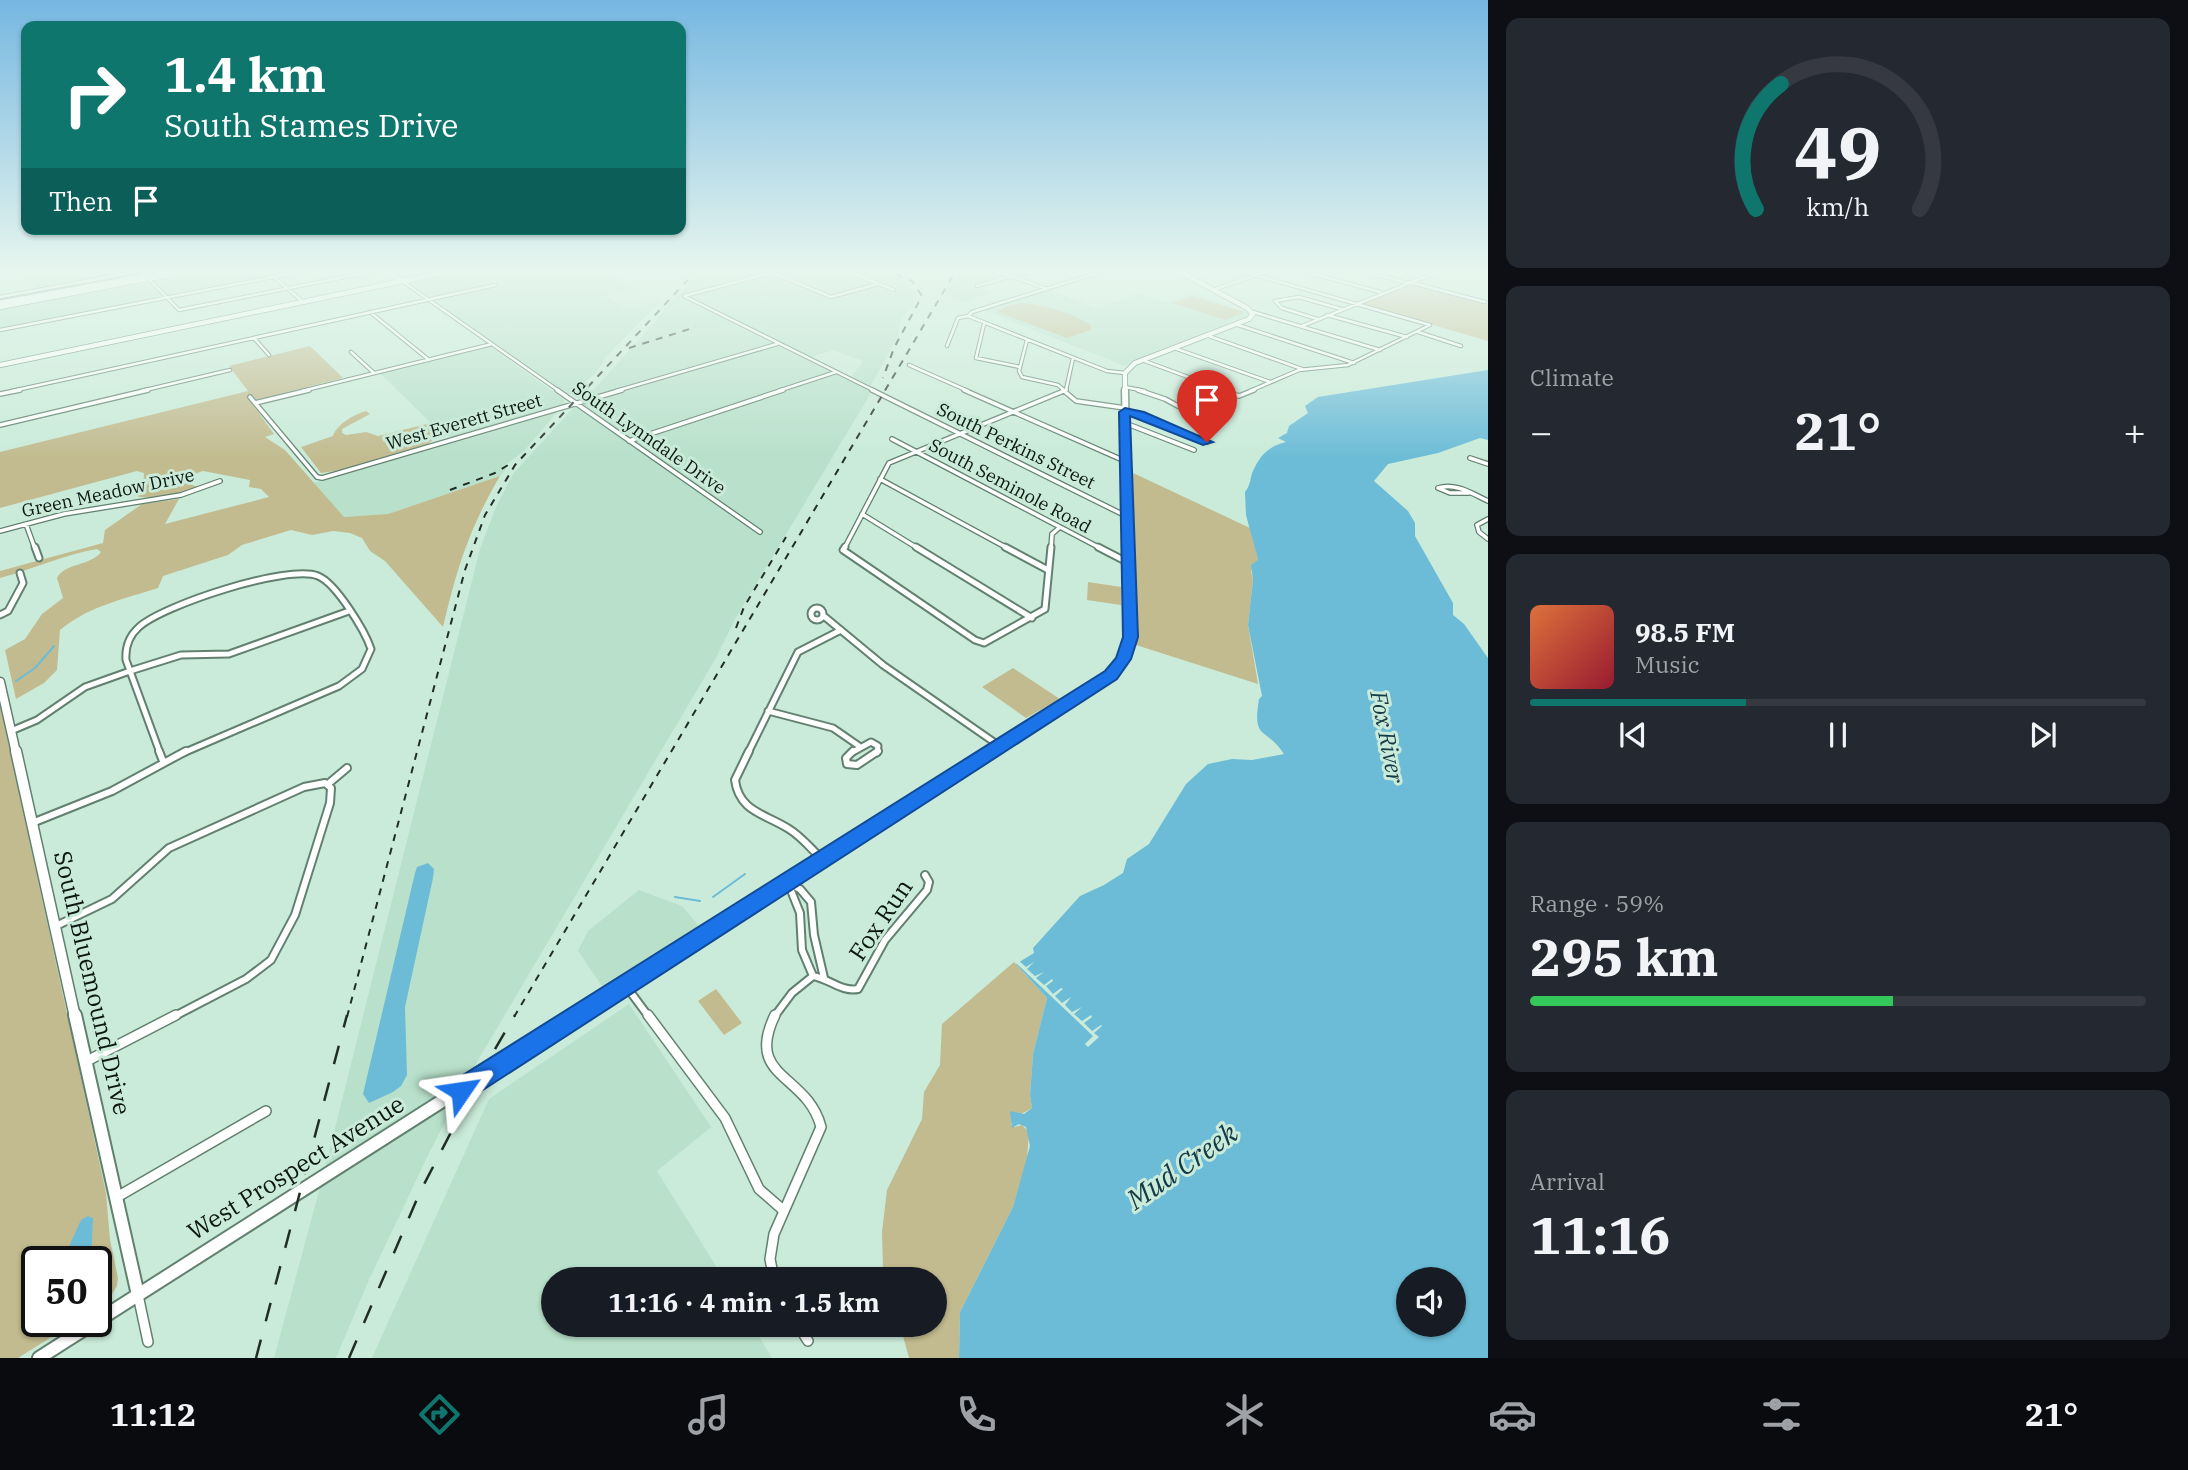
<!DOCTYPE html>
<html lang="en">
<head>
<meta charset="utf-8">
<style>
	:root { --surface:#171b24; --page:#242831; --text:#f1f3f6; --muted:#9ea1a6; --line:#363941; --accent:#0f766e }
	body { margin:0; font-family:"IBM Plex Serif",serif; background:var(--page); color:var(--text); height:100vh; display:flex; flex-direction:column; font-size:26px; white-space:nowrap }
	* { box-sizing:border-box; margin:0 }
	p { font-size:23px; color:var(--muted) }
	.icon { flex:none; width:38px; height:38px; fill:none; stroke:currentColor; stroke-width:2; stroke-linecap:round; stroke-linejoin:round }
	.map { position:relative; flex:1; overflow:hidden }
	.sheet { display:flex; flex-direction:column; gap:18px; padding:18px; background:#0d0f14; width:700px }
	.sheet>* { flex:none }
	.top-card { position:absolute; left:21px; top:21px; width:665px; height:214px; border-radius:14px; box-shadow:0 2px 5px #0004; background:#0f766e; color:#fff; overflow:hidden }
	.buttons { position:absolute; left:1396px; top:1267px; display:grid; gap:14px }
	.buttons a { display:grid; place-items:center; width:70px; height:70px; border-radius:50%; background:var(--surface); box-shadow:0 2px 5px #0004; font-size:35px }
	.speed { position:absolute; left:21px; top:1246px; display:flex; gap:14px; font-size:35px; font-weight:700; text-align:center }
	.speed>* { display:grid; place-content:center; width:91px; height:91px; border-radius:50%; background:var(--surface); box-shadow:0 2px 5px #0004; line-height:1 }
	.speed .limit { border:4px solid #111; border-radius:10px; background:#fff; color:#111 }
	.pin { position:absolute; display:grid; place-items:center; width:60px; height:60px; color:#fff; margin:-72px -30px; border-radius:50% 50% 50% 0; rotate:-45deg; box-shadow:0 0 7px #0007 }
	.pin .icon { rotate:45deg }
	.me { position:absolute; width:77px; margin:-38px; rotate:58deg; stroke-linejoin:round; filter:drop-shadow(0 0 5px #0008) }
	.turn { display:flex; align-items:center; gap:24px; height:147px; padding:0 28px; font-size:32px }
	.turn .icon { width:91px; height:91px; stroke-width:2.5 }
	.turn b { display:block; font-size:49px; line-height:60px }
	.then { display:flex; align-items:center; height:66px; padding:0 28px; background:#0003; gap:14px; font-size:26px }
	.big { font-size:52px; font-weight:700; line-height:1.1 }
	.sheet .widget { flex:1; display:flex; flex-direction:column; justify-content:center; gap:10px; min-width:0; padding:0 24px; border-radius:14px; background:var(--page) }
	.sheet .dial { align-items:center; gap:0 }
	.dial svg { height:182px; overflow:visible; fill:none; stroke:var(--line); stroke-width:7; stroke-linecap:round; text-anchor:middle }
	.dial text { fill:var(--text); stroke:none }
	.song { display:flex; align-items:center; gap:21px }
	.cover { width:84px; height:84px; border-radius:10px; background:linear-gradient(135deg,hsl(20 70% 55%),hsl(350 70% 35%)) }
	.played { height:7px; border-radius:4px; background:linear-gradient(90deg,var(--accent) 35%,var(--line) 35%) }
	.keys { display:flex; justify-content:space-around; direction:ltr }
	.heat { display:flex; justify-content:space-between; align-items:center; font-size:38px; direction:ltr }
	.charge { height:10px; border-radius:5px; background:linear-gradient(90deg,#34c759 59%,var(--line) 0) }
	.trip { position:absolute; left:541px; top:1267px; width:406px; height:70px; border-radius:35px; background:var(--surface); box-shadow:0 2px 5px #0004; font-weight:700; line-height:70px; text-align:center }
	.dock { display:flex; height:112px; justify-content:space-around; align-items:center; background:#090b0e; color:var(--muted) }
	.dock .icon { width:49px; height:49px }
	.dock .current { color:var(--accent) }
	.dock b { font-size:32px; color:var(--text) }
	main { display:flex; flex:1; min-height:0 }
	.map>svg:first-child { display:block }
	.built { fill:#b8e0ca; fill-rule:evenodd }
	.green { fill:#c2bb8f }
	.water { fill:#6cbcd7; fill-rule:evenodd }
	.pier { fill:#caebd9 }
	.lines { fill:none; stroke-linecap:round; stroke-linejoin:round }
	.stream { stroke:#6cbcd7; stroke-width:2 }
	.minor-far4-casing { stroke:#628070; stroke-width:4.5 }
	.minor-far3-casing { stroke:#628070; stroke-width:6 }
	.minor-far2-casing { stroke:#628070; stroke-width:9 }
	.minor-far1-casing { stroke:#628070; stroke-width:10 }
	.minor-casing { stroke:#628070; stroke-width:12 }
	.tertiary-casing { stroke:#628070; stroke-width:6 }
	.secondary-far4-casing { stroke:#628070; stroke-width:6 }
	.secondary-far3-casing { stroke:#628070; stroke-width:9 }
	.secondary-far2-casing { stroke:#628070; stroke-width:11 }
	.secondary-far1-casing { stroke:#628070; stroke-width:13 }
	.secondary-casing { stroke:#628070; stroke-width:16 }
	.primary-casing { stroke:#628070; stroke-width:7 }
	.minor-far4 { stroke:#fff; stroke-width:2.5 }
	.minor-far3 { stroke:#fff; stroke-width:3.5 }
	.minor-far2 { stroke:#fff; stroke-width:5 }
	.minor-far1 { stroke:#fff; stroke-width:6 }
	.minor { stroke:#fff; stroke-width:9 }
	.tertiary { stroke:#fff; stroke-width:4.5 }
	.secondary-far4 { stroke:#fff; stroke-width:4.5 }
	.secondary-far3 { stroke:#fff; stroke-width:6 }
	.secondary-far2 { stroke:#fff; stroke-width:8 }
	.secondary-far1 { stroke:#fff; stroke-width:10 }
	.secondary { stroke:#fff; stroke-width:12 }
	.primary { stroke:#fff; stroke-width:5 }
	.rail-far1 { stroke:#202e26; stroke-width:2; stroke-dasharray:7 7; stroke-linecap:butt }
	.rail { stroke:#202e26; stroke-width:2.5; stroke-dasharray:19 19; stroke-linecap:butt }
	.route { fill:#1a73e8; stroke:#114b97; stroke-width:2 }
	.labels { text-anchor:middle; stroke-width:6; stroke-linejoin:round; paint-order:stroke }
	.far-street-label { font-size:18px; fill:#0c1711; stroke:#caebd9 }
	.water-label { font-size:23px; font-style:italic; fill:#143a46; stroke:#caebd9 }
	.near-street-label { font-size:24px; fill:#0c1711; stroke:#caebd9 }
	.near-water-label { font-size:28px; font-style:italic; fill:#143a46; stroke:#caebd9 }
</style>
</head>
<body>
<main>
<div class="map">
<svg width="1488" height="1358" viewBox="0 0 1488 1358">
	<rect width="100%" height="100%" fill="#caebd9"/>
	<path class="built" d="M0,269H152L37,290L25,269L0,273Z
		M207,269H308L0,329V308Z
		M465,269H596L635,289L606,296L628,309L660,301L606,357L595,374L568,395L433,300L506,283L432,298L410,283Z
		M702,269H872L911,284L918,295L901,321L898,336L870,387L871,393L735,619L716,658L471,1072L428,1155L368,1282L336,1358H274L322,1180L480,549L496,507L513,474L577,404L583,402ZM834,350L863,361L850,378L810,357Z
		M960,269H1000L994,271L1007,276L976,286L992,293L963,303L945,296Z
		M1047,290L1097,308L1139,294L1168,303L1193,294L1250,314L1125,366L983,310Z
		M489,346L565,400L558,411L525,450L503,467L506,469L500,476L388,514L344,517L313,483L454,441L433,421L430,422L380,373Z
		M639,890L682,906L702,930L604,989L578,951L588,931Z
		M629,1004L711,1127L657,1171L724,1279H553V1325H752L772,1358H372L489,1099Z"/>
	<path class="green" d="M1410,283L1488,304V341L1361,304Z
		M1192,296L1245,312L1225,320L1173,303Z
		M1022,303C1043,304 1073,313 1091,325V330L1067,338L997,312L1010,305Z
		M310,346L343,378L256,400L252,396L248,398L274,434L265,437L285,450L344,517L388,514L500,476C469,529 457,568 443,627L385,561L370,551L362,538L350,533L333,531L312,535L291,530L242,545L228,555L163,576L158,588C124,599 89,606 60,630L57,670L44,683L16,699L5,650L25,639L42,614L63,598L57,578C64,563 91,566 101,552L97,549C63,555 33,569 0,578V571L103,543L105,530L142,504L179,499L165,524L269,497L261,489L249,487L250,480L203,471L177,480L198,487C178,494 151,503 131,494C140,489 144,484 144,473L137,471L0,508V452L248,391L229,366Z
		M366,411L370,414L342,429V433L346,435L366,432L378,436L435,422L448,435L437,436L428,444L336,471L321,473L301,447L333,436C337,424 355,414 366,411Z
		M1131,472L1250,528L1258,560L1251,571L1253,580L1248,625L1258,684L1136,645Z
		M1088,582L1121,587V605L1087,600Z
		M1013,668L1060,699L1026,718L982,687Z
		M0,705L106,1193L110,1240L118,1278L117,1286L112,1294L96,1308V1262H37V1321H77L18,1358H0Z
		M1014,962L1047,998L1033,1054L1030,1095L1032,1108L1012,1119L1011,1125L1015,1127L1022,1125L1029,1132L1027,1159L1013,1207L960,1312L959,1358H909L900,1325H934V1279H893V1274L883,1270L882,1232L887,1190L922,1119L924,1092L940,1065L942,1024Z
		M716,989L742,1023L724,1035L698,1001Z"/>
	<path class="water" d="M1488,370V440L1480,438L1438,453L1388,464L1374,481L1408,511L1415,523V536L1453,603V615L1464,624L1488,658V1358H959L960,1312L1013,1207L1030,1146L1026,1127L1019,1124L1012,1128L1010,1111L1024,1114L1032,1108L1030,1095L1033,1054L1047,998L1016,964L1034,953L1033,948L1080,896L1104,885L1123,873L1127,859L1149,844L1186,784L1208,764L1232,759L1252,760L1284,754C1266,726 1252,742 1259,699L1262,696L1248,625L1253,580L1251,565L1258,560L1246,515L1245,492C1251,485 1250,477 1253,471C1260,455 1269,446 1286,442L1278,438L1287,433L1289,426L1308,413L1305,406L1318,397ZM1409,1279H1454V1325H1409Z
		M428,863L434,869L433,878L405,1007L407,1075L401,1086L393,1092L369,1103L363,1094L415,873L417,867Z
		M88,1216L93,1218L91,1262H62L81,1220Z"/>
	<path class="pier" d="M1014,961H1019L1026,967L1034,962L1027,969L1035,976L1044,972L1036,978L1044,985L1052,979L1053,981L1046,986L1053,994L1061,988L1063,989L1055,996L1062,1003L1071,997L1065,1005L1072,1012L1082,1007L1074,1014L1082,1021L1091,1015L1092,1017L1084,1023L1092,1031L1101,1025L1102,1026L1094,1033L1099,1037L1088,1047L1085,1044L1093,1036Z"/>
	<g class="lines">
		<path class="stream" d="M35,292L137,274
			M0,299L10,297
			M16,681L35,668L54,646
			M675,897L700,901
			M713,897L745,874"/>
		<defs>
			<path id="minor-far4" d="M139,269L179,310L385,269
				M623,269H659
				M785,269L684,296L875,391
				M841,269L894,290
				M991,269L1047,289
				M1234,269L1430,325
				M1295,269L1380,292
				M1356,269L1407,283
				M773,273L831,297L878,284
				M274,277L303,302
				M402,281L559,391
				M1409,282L1485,302
				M977,286L1037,269
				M1213,290L1273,269
				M0,297L141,271
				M370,312L429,360
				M1253,312L1380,350
				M1327,315L1407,337
				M968,316L1107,371L1125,373
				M968,316L972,312L1110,269
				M1317,319L1282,308L1275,301L1299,297L1341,309
				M984,324L976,358L1020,367
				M1235,324L1354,363
				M1302,326L1445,269
				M0,330L314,269
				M1418,332L1461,346
				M1206,335L1302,369
				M254,338L269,355
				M1027,340L1019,371L1022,377L1058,385L1065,391
				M947,346L958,318L968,316
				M1174,348L1270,382
				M351,352L374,373
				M1142,360L1226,391
				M909,365L968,391
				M1125,387L1145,391
				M12,391L495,285
				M141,391L230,370
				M302,391L492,344
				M616,391L777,344
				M778,391L836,372
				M1063,391L1066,390L1073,358
				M1250,391L1299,370L1348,365L1430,325"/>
			<path id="minor-far3" d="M557,390L760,532
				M872,390L1128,517
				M964,390L1127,462
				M1063,390L1076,401L1125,408
				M1138,390L1165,399L1202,419
				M1222,390L1239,396L1254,390
				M0,394L20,390
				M250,397L317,477L322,478L622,390
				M255,403L309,390
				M1125,412L1140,415L1207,442
				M1125,423L1194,450
				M0,425L148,390
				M892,439L1102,549
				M629,441L783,390
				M1470,458L1488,464
				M880,479L1009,549
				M1469,493H1450L1438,488C1455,482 1473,494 1488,501
				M862,514L919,549
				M1488,519L1477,525L1479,532L1488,539
				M26,524L35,549
				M0,531L64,514L181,495L220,481
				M844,549L889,463L1066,390
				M1051,549L1052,534L1059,528"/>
			<path id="minor-far2" d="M35,547L39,558
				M845,547L843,550L975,640L984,643L1045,609L1051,547
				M916,547L1032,618
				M1005,547L1048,570
				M1098,547L1129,563
				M811 614a6 6 0 1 1 12 0a6 6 0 1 1-12 0Z
				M0,615L8,611L23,583L20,573
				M825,617L883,665L1001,747
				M768,711L833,728L859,746
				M11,731L37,720L85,687L130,671L181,655L229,654L349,611
				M160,753L126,660C125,647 129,636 139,627C163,605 288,564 318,576C336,583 365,631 371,649L362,669L339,686L183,753
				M748,753L798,652L841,630
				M851,753L871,742L878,746L877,753"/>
			<path id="minor-far1" d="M159,751L163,761
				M749,751L735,780C739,812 766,814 789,829C802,837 811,849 822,859
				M853,751L846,758L847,764L857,765L878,751
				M328,784L347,768
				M32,823L112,791L186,751
				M788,883L800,889L811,902L814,935L824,978
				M788,883L800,913L802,950L813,976
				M56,926L112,899L169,848L304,787L325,783L331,788L330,803L295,915L271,960L246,979L173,1017
				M626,986L649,1017
				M774,1017L792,993L813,976C830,979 841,992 858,989L885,940L927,890L929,882L925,875"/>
			<path id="minor" d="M648,1015L725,1118L759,1189L783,1210
				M87,1061L176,1015
				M117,1197L266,1111
				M774,1279L770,1259L774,1234L821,1127C807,1073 744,1079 775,1015
				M138,1295L148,1342
				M798,1325L808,1341"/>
			<path id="tertiary" d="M384,269L402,281
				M146,271L155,269
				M153,278L203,269
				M0,307L146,279
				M0,365L461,269"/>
			<path id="secondary-far4" d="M1125,391V373L1135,363L1249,319L1253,314L1247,308L1175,269"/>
			<path id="secondary-far3" d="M1125,390L1128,549"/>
			<path id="secondary-far2" d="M0,682L16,753
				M989,753L1111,675L1124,659L1130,637L1128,547"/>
			<path id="secondary-far1" d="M16,751L75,1017
				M575,1017L992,751"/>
			<path id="secondary" d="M75,1015L138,1295
				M39,1358L577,1015"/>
			<path id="primary" d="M0,303L185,269"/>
		</defs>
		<use href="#minor-far4" class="minor-far4-casing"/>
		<use href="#minor-far3" class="minor-far3-casing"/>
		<use href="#minor-far2" class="minor-far2-casing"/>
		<use href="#minor-far1" class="minor-far1-casing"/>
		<use href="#minor" class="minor-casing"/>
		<use href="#tertiary" class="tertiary-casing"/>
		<use href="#secondary-far4" class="secondary-far4-casing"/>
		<use href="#secondary-far3" class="secondary-far3-casing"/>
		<use href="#secondary-far2" class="secondary-far2-casing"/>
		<use href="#secondary-far1" class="secondary-far1-casing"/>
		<use href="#secondary" class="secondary-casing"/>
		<use href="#primary" class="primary-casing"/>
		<use href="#minor-far4" class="minor-far4"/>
		<use href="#minor-far3" class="minor-far3"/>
		<use href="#minor-far2" class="minor-far2"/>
		<use href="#minor-far1" class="minor-far1"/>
		<use href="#minor" class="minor"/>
		<use href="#tertiary" class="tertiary"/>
		<use href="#secondary-far4" class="secondary-far4"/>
		<use href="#secondary-far3" class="secondary-far3"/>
		<use href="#secondary-far2" class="secondary-far2"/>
		<use href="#secondary-far1" class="secondary-far1"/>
		<use href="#secondary" class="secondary"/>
		<use href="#primary" class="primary"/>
		<path class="rail-far1" d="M883,269L912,281L922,296L894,348L883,378
			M629,348L696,327
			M450,490L495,473L513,462
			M736,628L744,607L786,537
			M347,1017L465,570L485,515L515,465L698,269
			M514,1017L957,269"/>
		<path class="rail" d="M256,1358L347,1015
			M349,1358L420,1192L488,1061L515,1015"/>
	</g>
	<linearGradient id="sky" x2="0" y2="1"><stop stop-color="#76b7e1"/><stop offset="0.59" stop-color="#e7f6ee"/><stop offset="1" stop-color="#e7f6ee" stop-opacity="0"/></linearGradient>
	<rect width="1488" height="459" fill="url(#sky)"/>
	<path class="route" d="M1125,408L1144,412L1213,442L1203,445L1130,416L1138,637L1131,659L1117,679L469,1099L461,1103L452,1099L449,1091L452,1082L1105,671L1116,658L1123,637L1119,412Z"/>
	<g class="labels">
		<g class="far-street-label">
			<text transform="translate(464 422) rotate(-16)" y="6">West Everett Street</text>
			<text transform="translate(649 438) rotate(35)" y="6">South Lynndale Drive</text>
			<text transform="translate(1016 446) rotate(26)" y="6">South Perkins Street</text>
			<text transform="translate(1010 486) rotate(28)" y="6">South Seminole Road</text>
			<text transform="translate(108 493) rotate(-12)" y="6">Green Meadow Drive</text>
		</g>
		<g class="water-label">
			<text transform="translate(1387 737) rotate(79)" y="8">Fox River</text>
		</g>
		<g class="near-street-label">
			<text transform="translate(881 920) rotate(-56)" y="8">Fox Run</text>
			<text transform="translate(92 983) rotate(77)" y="8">South Bluemound Drive</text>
			<text transform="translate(296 1168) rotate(-32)" y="8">West Prospect Avenue</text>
		</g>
		<g class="near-water-label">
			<text transform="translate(1182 1166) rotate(-35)" y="10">Mud Creek</text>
		</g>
	</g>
</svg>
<div class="buttons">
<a><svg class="icon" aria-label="sound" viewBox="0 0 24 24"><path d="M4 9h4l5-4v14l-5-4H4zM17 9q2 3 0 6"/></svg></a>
</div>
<div class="speed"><div class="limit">50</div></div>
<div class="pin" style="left:1207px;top:442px;background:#d93025"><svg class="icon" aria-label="arrive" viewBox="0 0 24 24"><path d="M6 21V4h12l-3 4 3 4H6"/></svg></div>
<svg class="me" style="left:461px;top:1091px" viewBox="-20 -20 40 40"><path d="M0-17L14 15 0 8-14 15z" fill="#1a73e8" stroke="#fff" stroke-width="4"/></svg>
<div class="trip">11:16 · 4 min · 1.5 km</div>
<div class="top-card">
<div class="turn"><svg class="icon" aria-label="right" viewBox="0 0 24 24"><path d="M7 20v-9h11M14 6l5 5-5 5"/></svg><div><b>1.4 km</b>South Stames Drive</div></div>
<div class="then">Then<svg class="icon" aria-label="arrive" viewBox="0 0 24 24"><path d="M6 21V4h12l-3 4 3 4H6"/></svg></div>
</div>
</div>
<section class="sheet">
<div class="widget dial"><svg viewBox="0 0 100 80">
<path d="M14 69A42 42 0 1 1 86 69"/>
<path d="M14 69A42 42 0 0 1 25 14" stroke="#0f766e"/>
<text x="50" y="56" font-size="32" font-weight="700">49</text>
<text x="50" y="72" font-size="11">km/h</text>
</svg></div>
<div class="widget"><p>Climate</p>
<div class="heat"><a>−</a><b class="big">21°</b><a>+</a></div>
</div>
<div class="widget">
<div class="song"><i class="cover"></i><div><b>98.5 FM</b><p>Music</p></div></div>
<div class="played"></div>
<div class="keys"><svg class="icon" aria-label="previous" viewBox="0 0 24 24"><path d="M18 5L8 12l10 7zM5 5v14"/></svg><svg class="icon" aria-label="pause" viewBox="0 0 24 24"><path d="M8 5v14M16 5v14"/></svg><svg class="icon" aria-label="next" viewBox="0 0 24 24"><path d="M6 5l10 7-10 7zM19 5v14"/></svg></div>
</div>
<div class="widget"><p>Range · 59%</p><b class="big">295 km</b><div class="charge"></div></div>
<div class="widget"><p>Arrival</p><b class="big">11:16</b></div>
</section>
</main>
<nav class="dock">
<b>11:12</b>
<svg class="icon current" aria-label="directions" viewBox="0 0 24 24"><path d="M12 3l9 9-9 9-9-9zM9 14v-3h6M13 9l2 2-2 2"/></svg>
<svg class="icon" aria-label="music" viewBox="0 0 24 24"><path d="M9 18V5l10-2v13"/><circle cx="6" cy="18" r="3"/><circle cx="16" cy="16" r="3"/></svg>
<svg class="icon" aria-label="phone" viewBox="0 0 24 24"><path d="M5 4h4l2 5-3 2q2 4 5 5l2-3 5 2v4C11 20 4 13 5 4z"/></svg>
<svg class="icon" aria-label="climate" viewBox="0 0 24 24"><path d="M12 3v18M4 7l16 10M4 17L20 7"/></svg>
<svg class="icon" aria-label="car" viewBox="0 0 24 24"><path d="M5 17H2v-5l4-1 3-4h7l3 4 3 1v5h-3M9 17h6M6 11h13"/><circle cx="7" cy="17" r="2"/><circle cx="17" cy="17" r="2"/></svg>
<svg class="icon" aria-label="filters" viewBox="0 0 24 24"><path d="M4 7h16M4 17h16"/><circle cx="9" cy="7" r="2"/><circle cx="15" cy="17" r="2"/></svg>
<b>21°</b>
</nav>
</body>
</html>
